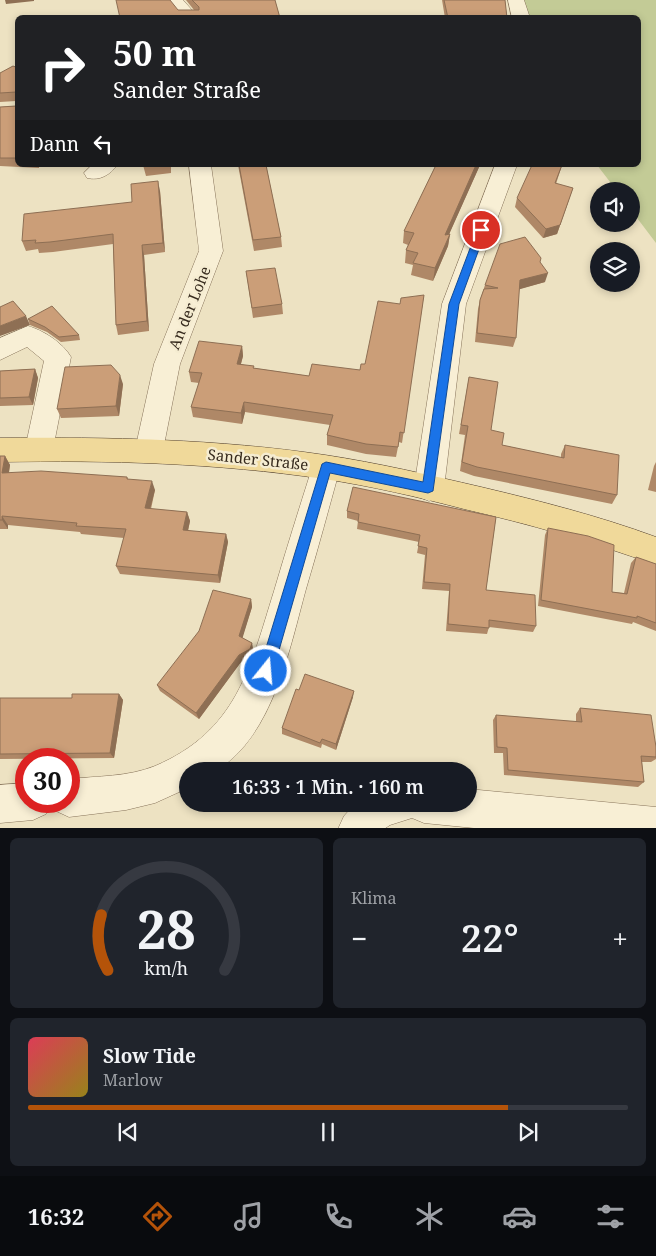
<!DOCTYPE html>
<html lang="de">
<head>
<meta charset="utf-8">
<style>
	:root { --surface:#171b24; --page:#20242c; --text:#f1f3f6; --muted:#9ea1a6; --line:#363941; --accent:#b45309 }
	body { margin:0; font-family:"Noto Serif",serif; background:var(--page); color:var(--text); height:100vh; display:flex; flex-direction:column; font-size:19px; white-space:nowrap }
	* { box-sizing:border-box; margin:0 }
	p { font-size:16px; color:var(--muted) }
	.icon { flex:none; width:28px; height:28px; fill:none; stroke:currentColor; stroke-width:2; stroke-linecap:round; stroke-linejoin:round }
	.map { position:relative; height:828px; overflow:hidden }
	.drawer { display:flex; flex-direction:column; gap:10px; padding:10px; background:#0d0f14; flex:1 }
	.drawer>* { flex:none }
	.top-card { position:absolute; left:15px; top:15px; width:626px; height:152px; border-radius:8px; box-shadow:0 2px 8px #0003; background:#202124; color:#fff; overflow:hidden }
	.fabs { position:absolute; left:590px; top:182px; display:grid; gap:10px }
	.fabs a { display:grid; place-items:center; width:50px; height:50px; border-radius:50%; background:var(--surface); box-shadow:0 2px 8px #0003; font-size:25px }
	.speed { position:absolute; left:15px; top:748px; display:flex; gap:10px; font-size:25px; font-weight:700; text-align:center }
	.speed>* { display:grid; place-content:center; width:65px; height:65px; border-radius:50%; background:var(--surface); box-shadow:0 2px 8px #0003; line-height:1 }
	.speed .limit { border:8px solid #d22; background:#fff; color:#111 }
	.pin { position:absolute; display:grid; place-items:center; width:42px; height:42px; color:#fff; margin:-21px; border:2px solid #fff; border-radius:50%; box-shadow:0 1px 5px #0007 }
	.me { position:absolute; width:55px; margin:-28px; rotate:17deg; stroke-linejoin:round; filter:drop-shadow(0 0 4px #0008) }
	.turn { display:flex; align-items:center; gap:18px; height:105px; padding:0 15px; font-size:22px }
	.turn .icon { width:65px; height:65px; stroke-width:2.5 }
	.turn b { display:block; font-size:35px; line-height:42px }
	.then { display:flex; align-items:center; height:48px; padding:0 15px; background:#0003; gap:10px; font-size:19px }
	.big { font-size:38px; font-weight:600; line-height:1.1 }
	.drawer .card { flex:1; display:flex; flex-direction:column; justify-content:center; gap:8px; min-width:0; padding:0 18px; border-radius:8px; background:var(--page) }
	.drawer .dial { align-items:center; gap:0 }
	.dial svg { height:130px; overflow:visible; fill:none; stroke:var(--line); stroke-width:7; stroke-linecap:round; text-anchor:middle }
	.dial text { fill:var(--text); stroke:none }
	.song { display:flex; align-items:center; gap:15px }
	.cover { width:60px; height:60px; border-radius:8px; background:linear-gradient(135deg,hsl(350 70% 55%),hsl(50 70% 35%)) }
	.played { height:5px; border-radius:2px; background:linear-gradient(90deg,var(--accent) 80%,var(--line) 80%) }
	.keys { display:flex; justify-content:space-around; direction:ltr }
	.heat { display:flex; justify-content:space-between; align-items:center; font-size:28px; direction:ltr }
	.drawer .tiles { flex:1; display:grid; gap:10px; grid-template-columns:1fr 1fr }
	.card:last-child { grid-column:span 2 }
	.trip { position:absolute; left:179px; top:762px; width:298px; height:50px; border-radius:25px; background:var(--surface); box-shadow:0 2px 8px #0003; font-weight:600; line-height:50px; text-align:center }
	.menu { display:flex; height:80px; justify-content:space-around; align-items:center; background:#090b0e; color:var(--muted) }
	.menu .icon { width:35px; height:35px }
	.menu .selected { color:var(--accent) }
	.menu b { font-size:22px; color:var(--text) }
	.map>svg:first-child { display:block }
	.green { fill:#c3cb96 }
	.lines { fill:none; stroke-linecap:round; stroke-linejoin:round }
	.minor-casing { stroke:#87735a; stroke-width:1 }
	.major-casing { stroke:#54412e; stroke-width:1 }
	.minor { fill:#f8efd5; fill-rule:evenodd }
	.major { fill:#f0d99a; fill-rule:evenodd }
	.wall { fill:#af8867 }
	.shaded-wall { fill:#8e6f54 }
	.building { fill:#cb9e78; stroke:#8e6f54 }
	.route { fill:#1a73e8; stroke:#114b97 }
	.labels { text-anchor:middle; stroke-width:5; stroke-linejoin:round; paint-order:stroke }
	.street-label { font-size:15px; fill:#372b1e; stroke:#f5ecd1 }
</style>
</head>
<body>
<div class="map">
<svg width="656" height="829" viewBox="0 0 656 829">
	<rect width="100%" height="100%" fill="#ede2c2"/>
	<path class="green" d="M522,0H656V243L631,210V191H617L597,165H639V18L527,17Z"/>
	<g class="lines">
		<defs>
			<path id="minor" d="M166,0H183L199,18H181Z
				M508,0H524L530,18H512Z
				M92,165H117C110,175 100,181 87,178L84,173Z
				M189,165H211L223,251L180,364L163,450L159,458L149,462L139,458L135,450L154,364L199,251Z
				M495,165H517L466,304L444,488L439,497L429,501L419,497L414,488L442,304Z
				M28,326C43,330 63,343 71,357L53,449L49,457L39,461L29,457L25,449L44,361L27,347L0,360V338Z
				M326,456L336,459L340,468C329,508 318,549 306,589C290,647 273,736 217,770C211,774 196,771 188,771V788L155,803L126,810L69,817L56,811L52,801H69V779C97,776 128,777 155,766C237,731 250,668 274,591C286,550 299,509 312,468L316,459Z
				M26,783V801H52L46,814L33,820L0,823V785Z
				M468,789L656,807V829H484L424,823L412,818L390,825L384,829H338L344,816L355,804H468Z"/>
			<path id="major" d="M0,438C109,437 218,439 325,455C378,463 429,475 481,487C540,501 599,516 656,537V565C593,542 529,524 464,509C418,497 371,486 324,479C217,463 108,460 0,462Z"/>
		</defs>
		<use href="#minor" class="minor-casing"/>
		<use href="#major" class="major-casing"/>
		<use href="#minor" class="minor"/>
		<use href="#major" class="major"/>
	</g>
	<path class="wall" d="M186,0H275L280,18L178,10H194Z
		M442,0H505L507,18H445Z
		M18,68V165H39V168L0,166V107L16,106V101L0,102V73Z
		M143,165H171V173L146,176Z
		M238,165H266L281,237L282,247L254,251Z
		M436,165H480L449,234H450L448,246L433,281L411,275L413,265L405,263L406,250L408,245L403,243L404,231Z
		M562,165L556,184L573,188L557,234L543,238L515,207L517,198Z
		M160,191L165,252L144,255L149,331L118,335L116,325L113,244L53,252L39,253L38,249L26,251L22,241L132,202Z
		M540,262L545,282L519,289L516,338L513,347L475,342L478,309L480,300L485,285Z
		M246,271L282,304L283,314L253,318Z
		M424,295L402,443L399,442L396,457L366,454L327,445V435L330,425L245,412L242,424L193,417L191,407L199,383L191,382L189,372L242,346L243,356L241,364L254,368L309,376L360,370L365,364L400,304Z
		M28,319L79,335L80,340L61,342L47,332L30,325Z
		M35,369L38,378L33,405L0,406V371Z
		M469,377L491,430L502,445L561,458V454L565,445L617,495L612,504L474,476L460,471L465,435L459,434Z
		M123,384L119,416L61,418L57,409Z
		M0,456H5L10,465L9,473L127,477L128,479L155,490L151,509L187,512L190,521L188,531L226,534L228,542L220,583L120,574L116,566L124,538L81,534L80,532L8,525V529H0Z
		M656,462V492L648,490L654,466Z
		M347,511L496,517L486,590L536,626L533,632L489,627L487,634L446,631L449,591L422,589L425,555L417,553L419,542L357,529L358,521L347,518Z
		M548,528L612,592L624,593L631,563L636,557L656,564V631L633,622L632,624L538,606L545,535Z
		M251,599L252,607L242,638L252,643L253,650L251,656L241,662L199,719L160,691L157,685Z
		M299,690L353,697L336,750L322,744L321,748L282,734V728Z
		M119,694L123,700L114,758L0,759V698H72Z
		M580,708L656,747V759L651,762H642L644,782L638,787L504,775L503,753H494L493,720L496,715L576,722V714Z"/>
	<path class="shaded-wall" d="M5,0H34V1L6,4Z
		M476,165H480L443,248L445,235Z
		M158,181L160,191L165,252L163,243Z
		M573,188L557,234L543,238L546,229Z
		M450,234L448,246L433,281L435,268Z
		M142,245L144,255L149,331L147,321Z
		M548,273L545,282L517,290L520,280Z
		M26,316L30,325L0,336V326Z
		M242,346L243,356L238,374L237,364Z
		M35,369L38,378L33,405L29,397Z
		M120,375L123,384L119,416L116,406Z
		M244,402L245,412L242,424L241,413Z
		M5,456L10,465L7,483L2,473Z
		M152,481L155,490L148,517L145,508Z
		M187,512L190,521L186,539L183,530Z
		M2,516L8,525V529L2,520Z
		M226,534L228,542L220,583L218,575Z
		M251,599L252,607L241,643L239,636Z
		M252,643L253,650L251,656L241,662L199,719L196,713L239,655Z
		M354,691L353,697L336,750V744Z
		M119,694L123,700L114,758L110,753Z"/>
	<path class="building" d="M116,0H170L178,10H199V7L192,0H275L280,18H120Z
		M444,0H505L507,18H448Z
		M13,66L18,68V158H0V107L16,106V92L0,93V73Z
		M239,165H266L281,237L253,240Z
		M436,165H476L445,235L450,234L435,268L413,263L418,253L406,250L414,233L404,231Z
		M532,165H562L555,183L573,188L560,225L546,229L517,198Z
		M158,181L163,243L142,245L147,321L116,325L113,234L50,242L35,243L36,240L22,241L24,214L132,202L131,184Z
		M525,237L541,258L540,262L548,273L520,280L516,338L477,333L480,300L484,289L498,288L485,285L500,244Z
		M275,268L282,304L252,308L246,271Z
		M424,295L404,433L400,432L398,447L366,444L327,435L333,415L244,402L241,413L191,407L202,373L189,372L199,341L242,346L237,364L254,366L253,368L309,376L312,364L360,370L361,364H365L378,301L400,304L401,298Z
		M13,301L26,316L0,326V307Z
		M52,306L79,335L59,337L45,327L28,319Z
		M111,365L120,375L116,406L57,409L65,367Z
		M35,369L29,397L0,398V371Z
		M469,377L498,382L491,430L504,433L502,445L564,458L565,445L619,455L617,495L477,467L462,462L468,426L461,425Z
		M0,456H5L2,473L41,471L127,477V479L152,481L145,508L187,512L183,530L226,534L218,575L116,566L126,529L76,526L77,523L2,516V520H0Z
		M353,487L496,517L486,590L535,595L536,626L489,620V628L448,624L450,584L424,582L427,548L418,546L420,535L358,522L359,514L347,511Z
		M548,528L588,536L614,545L612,592L627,594L636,557L656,564V623L637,616V618L541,600Z
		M213,590L251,599L239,636L252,643L250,649L239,655L196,713L157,685L199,631Z
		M305,674L354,691L336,744L322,739L320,743L282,728L296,689L299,690Z
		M72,694H119L110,753L0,754V698H72Z
		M580,708L651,715L656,747V757L641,756L644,782L508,770L507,748L497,747L496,715L582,722Z"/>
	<path class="route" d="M481,227L486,230L459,304L433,491L428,493L330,473L273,671L271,676L266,678L261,676L259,671L322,464L326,462L423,482L449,304L477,230Z"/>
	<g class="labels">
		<g class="street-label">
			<text transform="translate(190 308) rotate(-68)" y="5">An der Lohe</text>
			<text transform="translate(258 460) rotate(6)" y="5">Sander Straße</text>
		</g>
	</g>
</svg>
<div class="fabs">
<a><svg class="icon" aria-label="sound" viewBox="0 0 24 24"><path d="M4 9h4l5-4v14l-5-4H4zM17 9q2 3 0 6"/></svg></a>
<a><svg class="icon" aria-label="layers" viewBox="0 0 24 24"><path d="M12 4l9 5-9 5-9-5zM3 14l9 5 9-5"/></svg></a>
</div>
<div class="speed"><div class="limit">30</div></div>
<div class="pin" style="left:481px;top:230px;background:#d93025"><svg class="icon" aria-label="arrive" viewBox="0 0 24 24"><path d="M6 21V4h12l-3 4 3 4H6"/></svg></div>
<svg class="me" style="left:266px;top:671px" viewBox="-20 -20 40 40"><circle r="17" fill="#1a73e8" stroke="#fff" stroke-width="3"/><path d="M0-11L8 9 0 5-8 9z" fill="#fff"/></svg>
<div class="trip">16:33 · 1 Min. · 160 m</div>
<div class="top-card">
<div class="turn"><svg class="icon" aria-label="right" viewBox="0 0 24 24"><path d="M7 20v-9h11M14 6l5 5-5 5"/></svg><div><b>50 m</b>Sander Straße</div></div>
<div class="then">Dann<svg class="icon" aria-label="left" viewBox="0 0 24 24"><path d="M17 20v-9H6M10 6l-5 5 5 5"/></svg></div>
</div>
</div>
<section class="drawer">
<div class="tiles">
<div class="card dial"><svg viewBox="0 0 100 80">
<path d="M14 69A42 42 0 1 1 86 69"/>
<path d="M14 69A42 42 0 0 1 10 35" stroke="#b45309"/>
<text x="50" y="56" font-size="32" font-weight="700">28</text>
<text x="50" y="72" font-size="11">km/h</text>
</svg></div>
<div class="card"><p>Klima</p>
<div class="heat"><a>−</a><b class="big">22°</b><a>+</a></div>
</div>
<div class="card">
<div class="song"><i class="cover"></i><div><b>Slow Tide</b><p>Marlow</p></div></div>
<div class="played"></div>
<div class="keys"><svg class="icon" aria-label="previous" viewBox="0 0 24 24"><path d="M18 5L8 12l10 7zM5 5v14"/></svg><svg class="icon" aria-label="pause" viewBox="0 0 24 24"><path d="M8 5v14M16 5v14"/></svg><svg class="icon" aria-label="next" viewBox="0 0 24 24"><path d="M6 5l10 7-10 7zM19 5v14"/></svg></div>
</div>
</div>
</section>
<nav class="menu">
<b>16:32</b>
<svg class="icon selected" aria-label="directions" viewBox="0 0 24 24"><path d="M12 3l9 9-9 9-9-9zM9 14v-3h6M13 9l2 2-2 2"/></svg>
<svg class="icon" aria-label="music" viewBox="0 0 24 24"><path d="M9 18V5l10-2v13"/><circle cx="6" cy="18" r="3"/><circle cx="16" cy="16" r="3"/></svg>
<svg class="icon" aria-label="phone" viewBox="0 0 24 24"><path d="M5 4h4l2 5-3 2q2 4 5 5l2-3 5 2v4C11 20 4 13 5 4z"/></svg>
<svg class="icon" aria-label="climate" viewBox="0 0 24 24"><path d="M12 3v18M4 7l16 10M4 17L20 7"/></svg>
<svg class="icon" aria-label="car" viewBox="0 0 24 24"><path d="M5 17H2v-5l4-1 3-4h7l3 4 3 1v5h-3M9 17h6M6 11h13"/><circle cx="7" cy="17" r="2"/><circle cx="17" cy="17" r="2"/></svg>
<svg class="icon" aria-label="filters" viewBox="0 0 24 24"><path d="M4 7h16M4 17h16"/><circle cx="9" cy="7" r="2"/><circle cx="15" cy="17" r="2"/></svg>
</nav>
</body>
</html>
